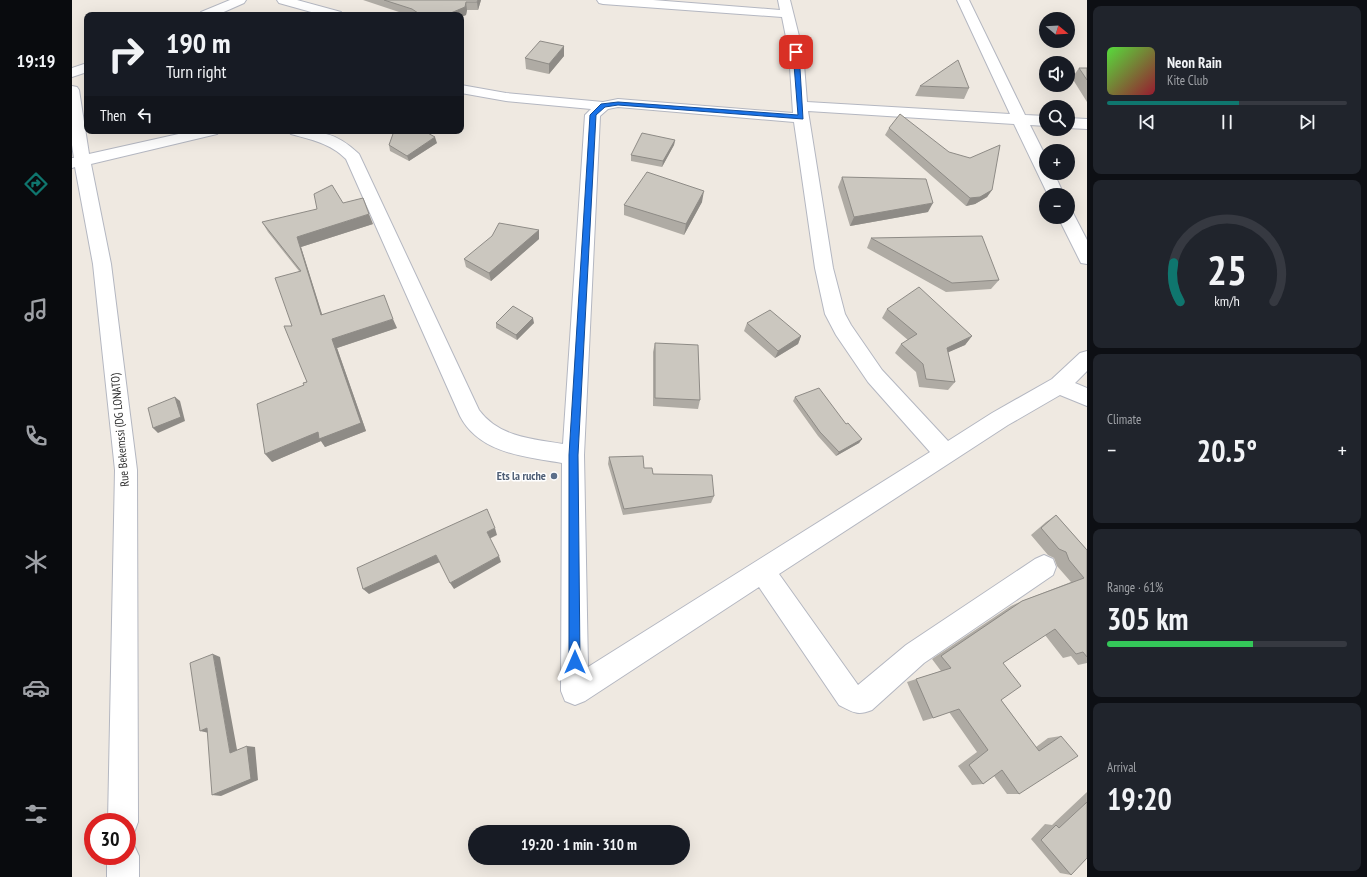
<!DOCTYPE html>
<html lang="en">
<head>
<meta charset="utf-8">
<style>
	:root { --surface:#171b24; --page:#20242c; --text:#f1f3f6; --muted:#9ea1a6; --line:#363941; --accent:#0f766e }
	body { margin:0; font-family:"PT Sans Narrow",sans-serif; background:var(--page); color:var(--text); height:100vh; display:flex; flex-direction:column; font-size:15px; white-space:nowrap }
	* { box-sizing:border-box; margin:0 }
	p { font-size:13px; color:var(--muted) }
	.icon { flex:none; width:22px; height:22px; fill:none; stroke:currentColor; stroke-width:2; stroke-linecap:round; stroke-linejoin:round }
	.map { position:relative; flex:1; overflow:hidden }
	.panel { display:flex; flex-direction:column; gap:6px; padding:6px; background:#0d0f14; width:280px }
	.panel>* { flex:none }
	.banner { position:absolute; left:12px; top:12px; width:380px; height:122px; border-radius:8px; box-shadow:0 4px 16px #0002; background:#171b24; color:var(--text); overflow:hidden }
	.needle { width:26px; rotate:108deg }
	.buttons { position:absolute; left:967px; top:12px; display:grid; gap:8px }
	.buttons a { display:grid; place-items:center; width:36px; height:36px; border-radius:50%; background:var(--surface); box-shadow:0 4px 16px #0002; font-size:20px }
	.speed { position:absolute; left:12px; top:813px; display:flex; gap:8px; font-size:20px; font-weight:700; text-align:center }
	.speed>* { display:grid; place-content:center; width:52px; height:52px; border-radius:50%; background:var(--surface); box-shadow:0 4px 16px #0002; line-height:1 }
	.speed .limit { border:6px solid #d22; background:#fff; color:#111 }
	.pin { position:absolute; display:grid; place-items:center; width:34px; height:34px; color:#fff; margin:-17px; border-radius:8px; box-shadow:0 2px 6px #0006 }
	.me { position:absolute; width:44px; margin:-22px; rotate:0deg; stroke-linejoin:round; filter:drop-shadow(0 0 3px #0008) }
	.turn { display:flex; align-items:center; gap:14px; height:84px; padding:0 16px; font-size:18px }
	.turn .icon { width:52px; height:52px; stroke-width:2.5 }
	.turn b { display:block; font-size:28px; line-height:34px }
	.then { display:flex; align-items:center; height:38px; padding:0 16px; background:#0003; gap:8px; font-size:15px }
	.big { font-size:30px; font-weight:700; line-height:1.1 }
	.panel .tile { flex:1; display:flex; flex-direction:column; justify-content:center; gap:6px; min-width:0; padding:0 14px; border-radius:8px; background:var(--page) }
	.panel .dial { align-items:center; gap:0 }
	.dial svg { height:104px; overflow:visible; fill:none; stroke:var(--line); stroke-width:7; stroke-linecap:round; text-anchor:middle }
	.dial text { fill:var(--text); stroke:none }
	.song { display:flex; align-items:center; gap:12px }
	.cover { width:48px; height:48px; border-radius:6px; background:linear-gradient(135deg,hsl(110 70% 55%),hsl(350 70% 35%)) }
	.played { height:4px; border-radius:2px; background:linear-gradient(90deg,var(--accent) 55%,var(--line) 55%) }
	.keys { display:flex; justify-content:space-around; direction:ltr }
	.heat { display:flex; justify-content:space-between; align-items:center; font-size:22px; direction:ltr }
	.charge { height:6px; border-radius:3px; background:linear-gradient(90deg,#34c759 61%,var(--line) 0) }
	.trip { position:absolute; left:396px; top:825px; width:222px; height:40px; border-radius:20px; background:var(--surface); box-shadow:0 4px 16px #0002; font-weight:700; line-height:40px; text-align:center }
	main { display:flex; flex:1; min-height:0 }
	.tab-bar { display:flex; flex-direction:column; width:72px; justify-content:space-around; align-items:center; background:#090b0e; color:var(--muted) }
	.tab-bar .icon { width:28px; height:28px }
	.tab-bar .on { color:var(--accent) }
	.tab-bar b { font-size:18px; color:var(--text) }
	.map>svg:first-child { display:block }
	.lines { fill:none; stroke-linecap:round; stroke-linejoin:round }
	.minor-casing { stroke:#b4b7c1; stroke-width:2 }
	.minor { fill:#fff; fill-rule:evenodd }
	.wall { fill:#afaba4 }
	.shaded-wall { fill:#8e8b86 }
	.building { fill:#cbc7bf; stroke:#8e8b86 }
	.route { fill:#1a73e8; stroke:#114b97 }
	.service-dot { fill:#5c6f8a; stroke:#fff; stroke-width:1.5 }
	.labels { text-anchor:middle; stroke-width:3; stroke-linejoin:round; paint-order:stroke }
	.street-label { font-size:12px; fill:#2e2e2e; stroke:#fff }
	.service-label { font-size:12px; font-weight:bold; fill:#4e5e75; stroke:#fff; text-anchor:end }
</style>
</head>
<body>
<main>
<nav class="tab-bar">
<b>19:19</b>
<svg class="icon on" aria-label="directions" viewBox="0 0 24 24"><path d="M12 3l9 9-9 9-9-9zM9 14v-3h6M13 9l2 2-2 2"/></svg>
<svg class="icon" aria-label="music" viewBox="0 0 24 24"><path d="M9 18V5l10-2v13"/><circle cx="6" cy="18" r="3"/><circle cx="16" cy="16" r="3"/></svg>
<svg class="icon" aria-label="phone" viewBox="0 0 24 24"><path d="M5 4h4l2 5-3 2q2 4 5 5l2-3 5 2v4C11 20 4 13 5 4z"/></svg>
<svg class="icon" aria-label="climate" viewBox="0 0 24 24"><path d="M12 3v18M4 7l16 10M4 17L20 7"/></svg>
<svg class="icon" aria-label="car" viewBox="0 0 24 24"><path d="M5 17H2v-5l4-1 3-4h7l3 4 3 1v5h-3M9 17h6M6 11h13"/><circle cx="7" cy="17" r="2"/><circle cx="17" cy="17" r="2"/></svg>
<svg class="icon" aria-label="filters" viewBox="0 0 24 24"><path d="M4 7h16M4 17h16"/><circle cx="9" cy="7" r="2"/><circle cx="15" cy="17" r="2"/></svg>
</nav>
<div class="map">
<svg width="1015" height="877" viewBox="0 0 1015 877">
	<rect width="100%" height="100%" fill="#efe9e1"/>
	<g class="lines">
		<defs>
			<path id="minor" d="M158,0H174L172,3L145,15H128L129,12Z
				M205,0H225L269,12L270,15H250L207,3Z
				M525,0H581L708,10L706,0H718L731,52L735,102L938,114L885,0H897L953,115L974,116V126L958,125L974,157V173H982L992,195H976L942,124L736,111L761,268L773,314L779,325L810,370L876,441L920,413L980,379L1008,353L1015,351V371L1003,383L1015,388V406L988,395L936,425L707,574L786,685L834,645L963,559L972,555L981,559L984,567L981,575L852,663L800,710C785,716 781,712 767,705L687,587L513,701L503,705L493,701L489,691L490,463C453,457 407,453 388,416L274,159C258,143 240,140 219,134L216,131C247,131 263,131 287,154L407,410C427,437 460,439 491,444L513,115L519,109L434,101L389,93V85L434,93L531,102L546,99L721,113L717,52L710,17L531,4L527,3ZM546,107L722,122L743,268L753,314L764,335L796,382L858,452L516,667L512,455L528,116L536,109Z
				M15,63V72L0,77V68Z
				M0,86L5,87L7,90L17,154L120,131H148L145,134L19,164L39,264L65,470L66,822L62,833L55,835V822H36L43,470L21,264L3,167L0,168V158H2L0,145Z
				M996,118L1015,119V129L996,128Z
				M996,212L1001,213L1015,240V264L1009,263L986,217H996Z
				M55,842L62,845L67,856V877H35V856H55Z"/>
		</defs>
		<use href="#minor" class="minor-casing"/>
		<use href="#minor" class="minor"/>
	</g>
	<path class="wall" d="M291,0H409L406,10H395L394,15L389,17V15H336Z
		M492,56L477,74L454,69L453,58Z
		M1007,68H1015V102L1000,78Z
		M848,86L897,88L892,99L843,96Z
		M817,128L920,190L915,197L903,204L894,206L813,135Z
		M603,140L602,145L590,167L559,161V155Z
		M365,143L337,161L318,151L317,145Z
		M770,177L856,212L778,226L766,187Z
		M630,202L612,235L552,215V205Z
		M190,222L301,224L229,247L250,314L325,328L265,348L294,431L253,447L249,441L200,462L232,385L235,382L220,326L227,271L196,232Z
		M467,230V239L419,281L394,267L392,259Z
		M799,238L927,280L919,289L874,292L795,248Z
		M815,309L900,336L893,345L876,352L883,382L876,390L847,387L844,372L823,353L829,344L836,340L810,318Z
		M424,323H462L445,340L424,328Z
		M675,323L729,336L726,344L703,358L672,331Z
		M583,343L628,400L626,409L581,406V352Z
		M723,397L774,424L790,439L787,443L764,456L746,436L721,401Z
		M537,457L572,468L581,474L642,496L639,503L551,515L536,464Z
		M984,515L1015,550V663L1006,665L999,656L991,658L973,635L931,663L929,700L964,747L976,738L989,736L947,794H935L922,776L911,784L900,785L886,766L905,752L877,712L861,718L851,721L835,682L869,671L860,659L939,606L950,601L999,582L985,566L982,558L976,555L959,535L974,522Z
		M1015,792V858L999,875L988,873L959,839L973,824L980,825Z"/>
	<path class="shaded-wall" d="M406,0H409L406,10L405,2Z
		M394,2L395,10L394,15L389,17V15H374Z
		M492,46V56L477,74V64Z
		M363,137L365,143L337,161L335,156Z
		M603,140L602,145L590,167L591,161Z
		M920,190L915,197L903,204L894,206L898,198Z
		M632,191L630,202L612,235L614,224Z
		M861,203L856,212L778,226L782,217Z
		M297,214L301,224L229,247L253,324L249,315L225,237Z
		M467,230V239L419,281L417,273Z
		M461,318L462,323L445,340L444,335Z
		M321,319L325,328L265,348L294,431L253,447L249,441L200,462L193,454L246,432L260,339Z
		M729,336L726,344L703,358L706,351Z
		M900,336L893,345L868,356L875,348Z
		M103,397L108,401L113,421L86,433L81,428Z
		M790,439L787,443L764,456L767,452Z
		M423,528L425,535L417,539L415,532Z
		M364,555L368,562L297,594L291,589Z
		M427,556L429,562L382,589L378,583Z
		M141,654L148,657L166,755L158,753Z
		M135,728L137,733L128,731Z
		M175,746L183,747L186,780L149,796L140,795Z"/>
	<path class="building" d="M312,0H406L405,2H394L393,7L374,15H349L340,9Z
		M468,41L492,46L477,64L453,58Z
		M886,60L897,88L848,86Z
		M1007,68H1015V80Z
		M828,114L877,152L898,158L928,145L920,190L908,197L898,198L817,128Z
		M322,131H352L363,137L335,156L317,145Z
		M570,133L603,140L591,161L559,155Z
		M575,172L632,191L614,224L552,205Z
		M770,177L854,179L861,203L782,217Z
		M260,185L271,203L291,198L297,214L225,237L249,315L312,295L321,319L260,339L289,423L247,439L246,432L193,454L185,404L232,385L231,383L235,382L212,326H220L203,278L229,271L190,222L245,209L242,194Z
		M427,223L467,230L417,273L392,259L420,236Z
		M910,236L927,280L880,283L799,238Z
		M847,287L900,336L875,348L883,382L854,379L851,364L829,344L845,334L815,309Z
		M441,306L461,318L444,335L424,323Z
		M698,310L729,336L706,351L675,323Z
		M583,343L626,345L628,400L583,398Z
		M747,388L774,424L776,423L790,439L767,452L748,432L723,397Z
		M103,397L109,417L81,428L76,408Z
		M571,456L572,468H580L581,474L640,475L642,496L552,509L537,457Z
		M415,509L423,528L415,532L427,556L378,583L364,555L291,589L285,568Z
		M984,515L1015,550V657L1011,652L1004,654L983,629L931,663L949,686L929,700L967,751L989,736L1006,756L947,794L930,770L911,784L897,765L916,750L887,709L861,718L844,679L879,668L869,656L950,601L1012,578L997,560L994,552L987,549L969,528Z
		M141,654L158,753L175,746L179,779L140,795L135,728L128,731L118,663Z
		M1015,802V858L999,875L969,840L984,825L987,828Z"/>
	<path class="route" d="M724,50L727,52L731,119L546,105L533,107L524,115L506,455L508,662L507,666L503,667L499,666L497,662V455L518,115L529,104L546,102L726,115L721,52Z"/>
	<circle class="service-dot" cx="482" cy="476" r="4"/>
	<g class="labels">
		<g class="street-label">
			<text transform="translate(48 430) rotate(-95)" y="4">Rue Bekemssi (DG LONATO)</text>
		</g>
		<g class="service-label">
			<text x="474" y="480">Ets la ruche</text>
		</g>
	</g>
</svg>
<div class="buttons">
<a><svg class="needle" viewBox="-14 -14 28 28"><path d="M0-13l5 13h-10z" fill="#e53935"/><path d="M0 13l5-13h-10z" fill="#9ea1a6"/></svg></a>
<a><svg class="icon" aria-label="sound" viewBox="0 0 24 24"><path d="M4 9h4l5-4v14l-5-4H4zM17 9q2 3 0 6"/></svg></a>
<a><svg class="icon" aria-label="search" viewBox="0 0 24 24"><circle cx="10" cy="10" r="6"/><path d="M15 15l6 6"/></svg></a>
<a>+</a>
<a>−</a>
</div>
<div class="speed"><div class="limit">30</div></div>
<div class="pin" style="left:724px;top:52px;background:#d93025"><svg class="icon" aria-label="arrive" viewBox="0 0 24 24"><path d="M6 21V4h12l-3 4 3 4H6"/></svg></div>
<svg class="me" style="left:503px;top:662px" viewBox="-20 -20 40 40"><path d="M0-17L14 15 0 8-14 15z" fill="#1a73e8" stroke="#fff" stroke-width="4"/></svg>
<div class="trip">19:20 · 1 min · 310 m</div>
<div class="banner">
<div class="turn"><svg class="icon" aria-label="right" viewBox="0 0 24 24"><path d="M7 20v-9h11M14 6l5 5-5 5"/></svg><div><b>190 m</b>Turn right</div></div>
<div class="then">Then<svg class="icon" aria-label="left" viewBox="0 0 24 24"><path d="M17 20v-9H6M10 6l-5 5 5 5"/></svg></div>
</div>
</div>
<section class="panel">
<div class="tile">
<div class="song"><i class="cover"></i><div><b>Neon Rain</b><p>Kite Club</p></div></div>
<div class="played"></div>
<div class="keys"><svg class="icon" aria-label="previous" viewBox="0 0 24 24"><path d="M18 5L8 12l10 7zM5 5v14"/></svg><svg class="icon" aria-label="pause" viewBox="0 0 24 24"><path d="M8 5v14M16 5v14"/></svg><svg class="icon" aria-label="next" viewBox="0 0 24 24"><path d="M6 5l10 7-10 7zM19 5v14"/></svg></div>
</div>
<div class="tile dial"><svg viewBox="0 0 100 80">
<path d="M14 69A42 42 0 1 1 86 69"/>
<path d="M14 69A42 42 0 0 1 9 39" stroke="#0f766e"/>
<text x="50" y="56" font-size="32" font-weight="700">25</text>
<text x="50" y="72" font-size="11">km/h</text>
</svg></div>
<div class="tile"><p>Climate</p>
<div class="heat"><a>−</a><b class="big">20.5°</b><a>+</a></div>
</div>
<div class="tile"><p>Range · 61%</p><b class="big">305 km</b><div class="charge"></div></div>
<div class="tile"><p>Arrival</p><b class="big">19:20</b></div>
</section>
</main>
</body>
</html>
